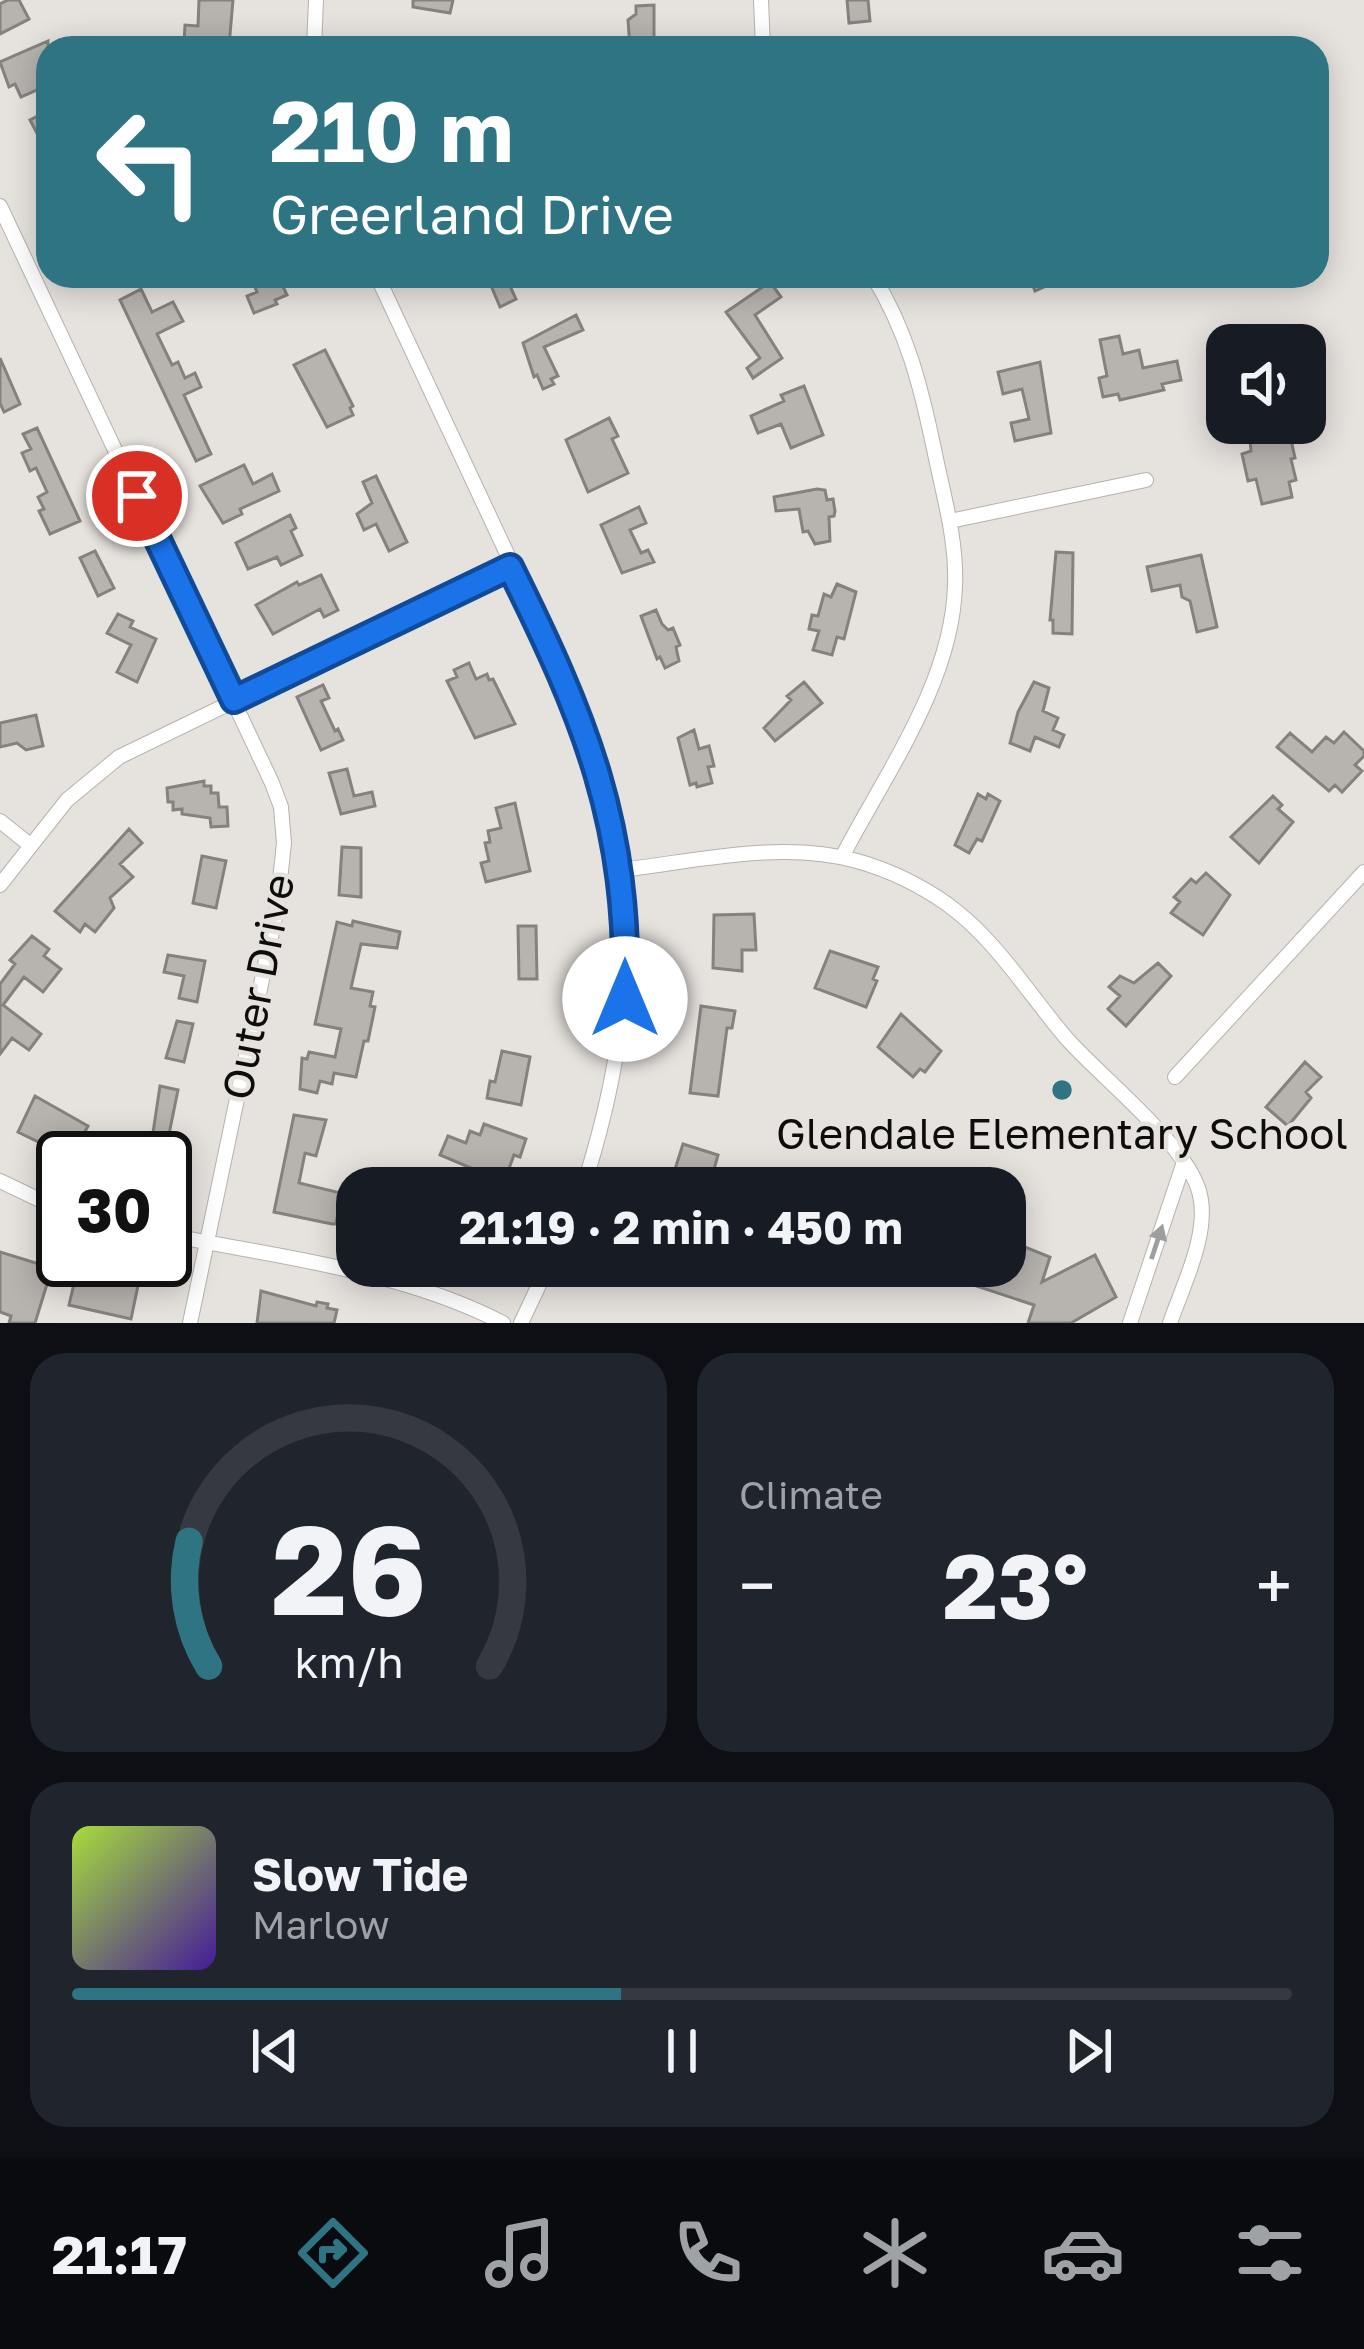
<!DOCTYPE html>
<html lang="en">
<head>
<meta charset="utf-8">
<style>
	:root { --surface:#171b24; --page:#20242c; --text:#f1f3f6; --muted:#9ea1a6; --line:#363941; --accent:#2f7483 }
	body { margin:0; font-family:"Golos Text",sans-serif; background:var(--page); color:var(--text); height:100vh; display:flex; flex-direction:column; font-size:45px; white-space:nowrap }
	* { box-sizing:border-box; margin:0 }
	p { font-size:39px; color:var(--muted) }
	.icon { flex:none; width:66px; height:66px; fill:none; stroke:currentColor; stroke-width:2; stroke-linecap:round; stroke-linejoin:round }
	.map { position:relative; height:1323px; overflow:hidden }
	.details { display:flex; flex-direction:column; gap:30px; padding:30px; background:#0d0f14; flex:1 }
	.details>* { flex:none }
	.guide { position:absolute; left:36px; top:36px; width:1293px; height:252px; border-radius:36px; box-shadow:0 6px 30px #0003; background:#2f7483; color:#fff; overflow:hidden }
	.tools { position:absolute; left:1206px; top:324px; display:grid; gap:24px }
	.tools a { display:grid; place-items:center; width:120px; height:120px; border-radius:24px; background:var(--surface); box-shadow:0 6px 30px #0003; font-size:60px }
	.speed { position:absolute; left:36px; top:1131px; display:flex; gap:24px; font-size:60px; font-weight:700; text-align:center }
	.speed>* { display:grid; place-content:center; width:156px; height:156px; border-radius:50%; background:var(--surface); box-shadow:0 6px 30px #0003; line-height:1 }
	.speed .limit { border:6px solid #111; border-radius:18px; background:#fff; color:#111 }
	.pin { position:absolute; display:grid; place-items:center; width:102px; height:102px; color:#fff; margin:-51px; border:6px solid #fff; border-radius:50%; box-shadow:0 3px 12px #0007 }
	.me { position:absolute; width:132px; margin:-66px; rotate:0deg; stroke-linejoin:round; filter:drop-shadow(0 0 9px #0008) }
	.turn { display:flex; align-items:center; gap:42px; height:252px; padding:0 36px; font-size:54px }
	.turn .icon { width:156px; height:156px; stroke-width:2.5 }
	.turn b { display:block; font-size:84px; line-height:102px }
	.big { font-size:90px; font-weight:700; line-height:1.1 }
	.details .widget { flex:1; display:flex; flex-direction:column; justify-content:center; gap:18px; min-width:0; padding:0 42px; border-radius:36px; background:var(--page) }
	.details .dial { align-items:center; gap:0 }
	.dial svg { height:312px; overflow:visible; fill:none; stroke:var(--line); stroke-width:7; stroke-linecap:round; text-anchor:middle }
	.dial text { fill:var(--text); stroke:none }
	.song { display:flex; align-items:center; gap:36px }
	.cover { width:144px; height:144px; border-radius:18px; background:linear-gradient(135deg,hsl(80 70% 55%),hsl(260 70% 35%)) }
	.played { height:12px; border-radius:6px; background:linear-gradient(90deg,var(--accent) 45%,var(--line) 45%) }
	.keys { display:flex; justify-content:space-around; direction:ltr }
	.heat { display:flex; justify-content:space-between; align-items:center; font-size:66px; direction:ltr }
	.details .tiles { flex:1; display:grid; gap:30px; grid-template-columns:1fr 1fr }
	.widget:last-child { grid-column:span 2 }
	.trip { position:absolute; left:336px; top:1167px; width:690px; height:120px; border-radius:36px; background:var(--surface); box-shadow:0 6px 30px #0003; font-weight:700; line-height:120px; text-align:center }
	.tab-bar { display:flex; height:192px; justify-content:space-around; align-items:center; background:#090b0e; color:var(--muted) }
	.tab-bar .icon { width:84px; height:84px }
	.tab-bar .selected { color:var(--accent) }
	.tab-bar b { font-size:54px; color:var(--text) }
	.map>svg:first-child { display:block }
	.building { fill:#b7b3af; stroke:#85817d; stroke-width:3 }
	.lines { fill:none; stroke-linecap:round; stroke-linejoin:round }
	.street-casing { stroke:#b6b2ae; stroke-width:16 }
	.street { stroke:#fff; stroke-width:14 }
	.oneway { fill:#9f9e9e }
	.route-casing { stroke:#114b97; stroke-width:30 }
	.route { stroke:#1a73e8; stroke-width:21 }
	.poi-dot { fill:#2f7483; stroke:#e6e2de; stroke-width:4.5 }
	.labels { text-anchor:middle; stroke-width:9; stroke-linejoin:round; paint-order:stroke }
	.street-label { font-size:42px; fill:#0f0d0c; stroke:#e6e2de }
	.poi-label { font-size:42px; fill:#0f0d0c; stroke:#e6e2de }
</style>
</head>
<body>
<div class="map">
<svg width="1364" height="1323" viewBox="0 0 1364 1323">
	<rect width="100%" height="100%" fill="#e6e2de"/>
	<path class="building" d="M8,0H19L29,19L0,34V4Z
		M199,0H233L229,46L184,43L185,25L198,26Z
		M413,0H453L450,13L413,7Z
		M847,0H868L870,21L849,23Z
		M654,5V48H630L628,20L636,14V6Z
		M48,41V85L21,97L15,84L9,87L0,62Z
		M48,111V135L40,139L30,120Z
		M250,276H278L287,295L275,300L277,304L254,313L247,296L257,292Z
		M487,276H525L509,284L516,299L500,307Z
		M1029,276H1069L1035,291Z
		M770,282L781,297L755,315L782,358L753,378L747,368L760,358L726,312Z
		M141,289L152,312L173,302L183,321L157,334L172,365L178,362L185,378L195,373L201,387L184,395L211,454L196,461L120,300Z
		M576,315L583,330L544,347L558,376L551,379L554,384L543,389L537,375L534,377L523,343Z
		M1119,336L1123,354L1139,350L1143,368L1177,361L1181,380L1162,384L1164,390L1120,400L1118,394L1103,397L1099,378L1107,376L1100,340Z
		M325,350L353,406L350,408L353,415L327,427L294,365Z
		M0,358L20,404L4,412L0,403Z
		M1040,362L1051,433L1015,441L1011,423L1029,419L1022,389L1003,394L998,372Z
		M804,386L823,435L791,448L781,424L758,433L751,416L784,401L781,395Z
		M609,418L618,436L612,439L628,473L588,492L566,440Z
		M37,428L80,521L50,534L39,511L44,509L38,497L47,492L36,468L30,471L22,453L31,449L23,434Z
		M1283,430L1286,442L1291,440L1295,458L1291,459L1296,480L1289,482L1292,497L1262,504L1256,479L1248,481L1242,454L1251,451L1250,439Z
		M244,465L253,484L272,474L279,491L240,509L242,514L223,523L200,486Z
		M376,476L407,542L389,551L376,524L364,530L357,514L372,503L363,482Z
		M817,489L825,490L827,500L833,499L835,511L834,516L829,517L830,541L815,544L808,531L803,532L799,509L776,511L774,497Z
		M639,507L646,523L630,530L641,553L648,550L654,562L622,573L601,525Z
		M290,515L296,528L291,531L302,555L281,565L277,557L248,569L236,543Z
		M95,551L114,588L98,596L80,558Z
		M1056,552L1073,553L1072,634L1053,633V620H1050Z
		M1201,555L1217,627L1197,632L1190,601L1182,597L1180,585L1152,591L1147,567Z
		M321,575L338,610L324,617L320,609L273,634L256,605L297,582L299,585Z
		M837,584L856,592L844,639L837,637L832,655L813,650L819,631L809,629L812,615L818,616L824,594L831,597Z
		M656,610L662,624L668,630L673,628L680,645L676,647L679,661L665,668L660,657L657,659L641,616Z
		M118,614L133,621L130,627L156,639L137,682L117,672L131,645L107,633Z
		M469,663L476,679L487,674L489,680L493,679L515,724L475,738L447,681L457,677L454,670Z
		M804,682L822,703L775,741L764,728L791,700L787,696Z
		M1034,682L1049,688L1043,711L1058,718L1053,730L1064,735L1059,747L1035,737L1030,751L1010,743L1018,712Z
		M323,685L329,698L321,701L335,731L338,729L343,740L321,750L297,697Z
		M36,715L43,746L26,750L17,743L0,747V723Z
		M694,730L699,749L709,746L714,766L708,767L712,783L697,787L696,783L690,785L678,738Z
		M1344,732L1364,751V756L1355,765L1362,771L1342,792L1335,785L1329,791L1277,747L1290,733L1312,752L1326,737L1334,743Z
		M347,769L354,796L372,792L375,806L341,814L329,773Z
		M204,781V786H211V793H218L219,807H227L228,826L211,827L210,818L182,814V809L173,810V802H168L167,788Z
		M978,794L986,799L988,794L1000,801L982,841L977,839L969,853L955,845Z
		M1273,796L1282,805L1278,809L1293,822L1259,863L1231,837Z
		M515,803L530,871L486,882L481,863L489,861L485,843L490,842L488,831L501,828L496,808Z
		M129,829L142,843L120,864L133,877L110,898L114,908L95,932L85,924L80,932L55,911Z
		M342,847L361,848V897L339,895Z
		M202,856L226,861L216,908L193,903Z
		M1206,873L1230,895L1203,935L1171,913L1180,902L1174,897L1191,879L1196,883Z
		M754,914L756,950H742V971L713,968L714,915Z
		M353,921L400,932L397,948L361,944L351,988L373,992L370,1006L375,1007L368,1041H364L356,1077L334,1073L332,1084L320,1081L317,1093L300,1089L302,1058L307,1059L309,1052L335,1057L341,1029L315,1024L337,922L352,926Z
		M518,926H536L537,979H519Z
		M32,936L49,949L44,956L61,969L43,992L24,977L3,1005L41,1034L29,1050L12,1038L0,1054V984L15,964L10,960Z
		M830,951L878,967L873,979L877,981L866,1007L815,988Z
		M168,955L205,961L197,1002L179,998L184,976L164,972Z
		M1158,963L1171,976L1126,1026L1108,1009L1120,996L1109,987L1120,976L1134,983Z
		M701,1006L735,1011L732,1028H727L718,1096L690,1093Z
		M901,1014L941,1051L925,1072L920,1069L913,1077L878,1047Z
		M177,1021L193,1024L184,1062L166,1058Z
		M502,1051L530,1057L521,1105L487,1098L490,1081L495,1082Z
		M1305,1062L1321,1077L1306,1092L1311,1098L1288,1126L1266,1107Z
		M160,1086L178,1090L166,1149L182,1153L181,1158H145L148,1145L151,1146Z
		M35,1096L88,1126L80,1141L74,1138L65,1155L18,1132Z
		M294,1115L326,1120L316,1156L305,1153L299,1183L353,1196L347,1220L337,1218L336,1224H332L274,1212Z
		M484,1124L526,1139L520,1157L514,1155L504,1182L440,1155L448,1136L466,1143L470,1131L480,1135Z
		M683,1144L718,1155L713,1173L702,1169L696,1188H673L671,1182Z
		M1005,1239L1050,1257L1042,1282L1095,1255L1116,1297L1071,1323H1028L1034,1305L922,1268L1005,1266Z
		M0,1252L52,1268L35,1323H9L11,1316L0,1312Z
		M641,1266H678L672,1280L663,1276L660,1284L643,1276L646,1268Z
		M77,1271L121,1283L124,1272L140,1276L131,1319L69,1305Z
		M261,1291L316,1306L317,1302L328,1304L327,1308L337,1310L334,1323H257Z"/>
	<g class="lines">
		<defs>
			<path id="street" d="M761,0L763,48
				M314,48L316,0
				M0,206L272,783L281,807L284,843L277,908L190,1323
				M377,276L561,669C639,854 644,998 583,1188
				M950,521L1146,480
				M0,821L30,845
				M842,857C885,774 952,683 955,586C957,540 943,494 934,449C921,387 907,331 873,276
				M621,870C697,861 782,840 857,861C889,870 920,885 947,904C997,940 1028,994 1068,1040C1103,1079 1185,1143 1199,1191C1211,1231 1183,1285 1170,1323
				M0,885L67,800L119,757L510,567
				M1175,1077L1364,872
				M0,1181L63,1211
				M165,1234C279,1258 398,1269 503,1323
				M521,1323L548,1266
				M1130,1323L1184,1162"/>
		</defs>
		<use href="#street" class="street-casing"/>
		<use href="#street" class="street"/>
	</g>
	<defs><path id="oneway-solid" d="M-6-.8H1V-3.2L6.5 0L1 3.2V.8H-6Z" transform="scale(3)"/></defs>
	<use class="oneway" href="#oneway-solid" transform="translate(1157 1242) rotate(-72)"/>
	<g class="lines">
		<defs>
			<path id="route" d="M137,496L234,700L510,567C585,718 630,826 625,999"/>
		</defs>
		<use href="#route" class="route-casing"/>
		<use href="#route" class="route"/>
	</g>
	<circle class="poi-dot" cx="1062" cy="1090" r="12"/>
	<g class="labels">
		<g class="street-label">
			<text transform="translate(258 987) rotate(-79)" y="15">Outer Drive</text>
		</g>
		<g class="poi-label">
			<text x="1062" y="1149">Glendale Elementary School</text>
		</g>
	</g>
</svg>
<div class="tools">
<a><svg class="icon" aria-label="sound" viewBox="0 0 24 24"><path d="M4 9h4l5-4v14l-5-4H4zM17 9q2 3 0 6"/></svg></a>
</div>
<div class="speed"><div class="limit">30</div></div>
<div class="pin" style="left:137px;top:496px;background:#d93025"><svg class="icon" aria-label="arrive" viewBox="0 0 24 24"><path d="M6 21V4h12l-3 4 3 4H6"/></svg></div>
<svg class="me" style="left:625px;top:999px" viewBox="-20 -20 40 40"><circle r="19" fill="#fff"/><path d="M0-13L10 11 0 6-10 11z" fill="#1a73e8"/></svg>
<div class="trip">21:19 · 2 min · 450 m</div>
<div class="guide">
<div class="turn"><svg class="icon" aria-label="left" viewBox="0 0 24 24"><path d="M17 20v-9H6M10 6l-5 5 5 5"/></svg><div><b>210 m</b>Greerland Drive</div></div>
</div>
</div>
<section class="details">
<div class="tiles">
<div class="widget dial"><svg viewBox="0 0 100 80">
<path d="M14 69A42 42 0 1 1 86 69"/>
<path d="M14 69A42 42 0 0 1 9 37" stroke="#2f7483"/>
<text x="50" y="56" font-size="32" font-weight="700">26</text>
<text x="50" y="72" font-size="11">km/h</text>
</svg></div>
<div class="widget"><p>Climate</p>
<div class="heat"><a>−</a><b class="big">23°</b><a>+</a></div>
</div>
<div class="widget">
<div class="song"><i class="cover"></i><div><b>Slow Tide</b><p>Marlow</p></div></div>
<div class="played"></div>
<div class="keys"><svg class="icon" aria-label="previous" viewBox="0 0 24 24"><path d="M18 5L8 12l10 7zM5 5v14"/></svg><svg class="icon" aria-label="pause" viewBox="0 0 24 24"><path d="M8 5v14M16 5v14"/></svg><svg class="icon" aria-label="next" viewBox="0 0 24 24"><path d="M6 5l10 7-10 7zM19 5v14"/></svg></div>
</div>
</div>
</section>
<nav class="tab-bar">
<b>21:17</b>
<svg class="icon selected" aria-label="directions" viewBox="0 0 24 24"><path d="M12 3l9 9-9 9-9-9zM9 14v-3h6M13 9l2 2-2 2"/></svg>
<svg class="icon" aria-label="music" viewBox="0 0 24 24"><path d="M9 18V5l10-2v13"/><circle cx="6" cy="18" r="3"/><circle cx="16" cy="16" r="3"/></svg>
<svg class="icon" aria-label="phone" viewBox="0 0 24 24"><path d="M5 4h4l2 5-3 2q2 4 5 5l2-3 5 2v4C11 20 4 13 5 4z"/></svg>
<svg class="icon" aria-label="climate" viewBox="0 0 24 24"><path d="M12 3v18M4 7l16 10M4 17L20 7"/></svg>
<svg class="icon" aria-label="car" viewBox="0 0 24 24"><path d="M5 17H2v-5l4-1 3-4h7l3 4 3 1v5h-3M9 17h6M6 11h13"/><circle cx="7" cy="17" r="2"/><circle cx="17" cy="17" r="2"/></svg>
<svg class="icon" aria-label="filters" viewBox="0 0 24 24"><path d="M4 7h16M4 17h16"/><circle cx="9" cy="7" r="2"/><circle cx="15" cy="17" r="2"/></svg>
</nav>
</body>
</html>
